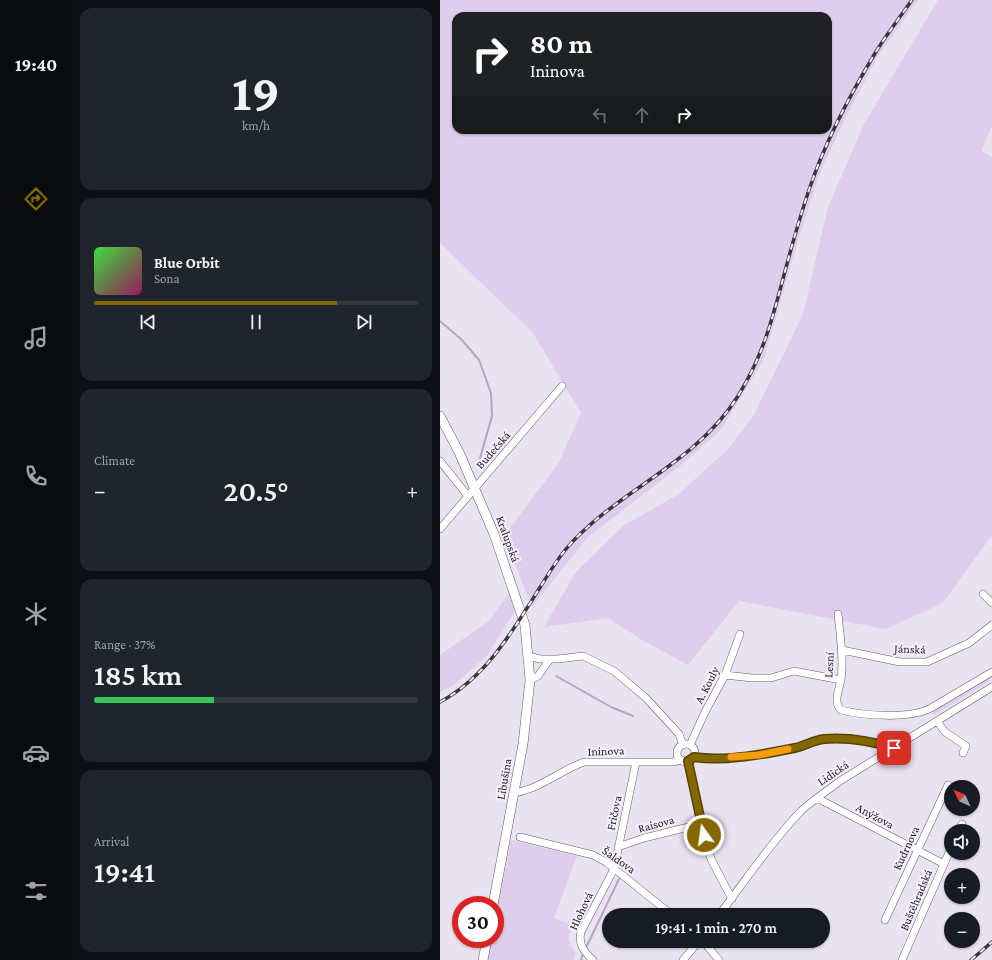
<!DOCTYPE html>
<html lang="en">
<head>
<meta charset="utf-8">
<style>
	:root { --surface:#171b24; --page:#20242c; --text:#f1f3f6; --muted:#9ea1a6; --line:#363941; --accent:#856700 }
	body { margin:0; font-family:"Crimson Pro",serif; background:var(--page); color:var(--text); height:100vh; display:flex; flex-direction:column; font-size:15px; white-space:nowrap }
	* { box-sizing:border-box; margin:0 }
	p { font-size:13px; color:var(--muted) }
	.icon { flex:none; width:22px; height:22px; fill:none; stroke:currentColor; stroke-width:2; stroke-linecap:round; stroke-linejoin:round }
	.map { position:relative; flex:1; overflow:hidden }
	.sheet { display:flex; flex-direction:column; gap:8px; padding:8px; background:#0d0f14; width:368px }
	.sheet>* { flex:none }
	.guide { position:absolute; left:12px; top:12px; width:380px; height:122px; border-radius:12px; box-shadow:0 1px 3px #0004; background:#202124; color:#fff; overflow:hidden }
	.needle { width:26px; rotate:314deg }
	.tools { position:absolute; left:504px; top:780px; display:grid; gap:8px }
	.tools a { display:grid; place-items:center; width:36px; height:36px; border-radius:50%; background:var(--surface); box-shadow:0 1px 3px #0004; font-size:20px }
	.speed { position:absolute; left:12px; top:896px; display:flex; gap:8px; font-size:20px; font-weight:700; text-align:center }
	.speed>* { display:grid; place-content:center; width:52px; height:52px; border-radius:50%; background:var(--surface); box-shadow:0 1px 3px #0004; line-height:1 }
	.speed .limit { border:6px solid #d22; background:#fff; color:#111 }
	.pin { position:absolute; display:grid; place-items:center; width:34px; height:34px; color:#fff; margin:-17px; border-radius:8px; box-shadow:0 2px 6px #0006 }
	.me { position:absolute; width:44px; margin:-22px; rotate:346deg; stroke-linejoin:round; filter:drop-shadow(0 0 3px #0008) }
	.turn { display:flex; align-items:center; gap:14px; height:84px; padding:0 12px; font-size:18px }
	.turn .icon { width:52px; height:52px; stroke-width:2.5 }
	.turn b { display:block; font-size:28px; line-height:34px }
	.lanes { display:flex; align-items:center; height:38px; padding:0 12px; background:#0003; justify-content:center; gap:20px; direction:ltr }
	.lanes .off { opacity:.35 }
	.big { font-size:30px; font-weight:600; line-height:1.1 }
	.sheet .tile { flex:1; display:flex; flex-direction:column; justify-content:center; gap:6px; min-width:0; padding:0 14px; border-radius:12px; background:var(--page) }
	.sheet .dial { align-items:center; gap:0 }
	.dial b { font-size:52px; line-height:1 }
	.song { display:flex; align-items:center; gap:12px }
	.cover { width:48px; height:48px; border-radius:6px; background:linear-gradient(135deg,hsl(120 70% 55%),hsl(330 70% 35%)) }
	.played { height:4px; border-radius:2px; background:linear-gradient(90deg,var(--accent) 75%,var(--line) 75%) }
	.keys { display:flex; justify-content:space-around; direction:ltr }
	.heat { display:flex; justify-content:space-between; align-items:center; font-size:22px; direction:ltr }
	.charge { height:6px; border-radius:3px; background:linear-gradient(90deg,#34c759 37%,var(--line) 0) }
	.trip { position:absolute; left:162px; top:908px; width:228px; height:40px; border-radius:20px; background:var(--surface); box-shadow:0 1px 3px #0004; font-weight:600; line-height:40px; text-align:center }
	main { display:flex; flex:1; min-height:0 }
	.tabs { display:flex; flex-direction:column; width:72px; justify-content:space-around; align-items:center; background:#090b0e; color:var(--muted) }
	.tabs .icon { width:28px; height:28px }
	.tabs .selected { color:var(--accent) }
	.tabs b { font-size:18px; color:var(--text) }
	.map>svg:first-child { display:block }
	.green { fill:#dfcdee; fill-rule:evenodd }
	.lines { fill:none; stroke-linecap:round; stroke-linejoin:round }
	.stream { stroke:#b5a4c4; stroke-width:2 }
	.minor-casing { stroke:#615b67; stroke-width:8 }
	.major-casing { stroke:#615b67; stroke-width:10 }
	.minor { stroke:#fff; stroke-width:7 }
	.major { stroke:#fff; stroke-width:9 }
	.rail-casing { stroke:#3a363c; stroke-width:3.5 }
	.rail { stroke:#f6effd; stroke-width:2; stroke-dasharray:6; stroke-linecap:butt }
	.route-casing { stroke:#564300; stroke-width:10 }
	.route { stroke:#856700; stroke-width:7 }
	.slow { stroke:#f59e0b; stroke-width:7 }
	.labels { text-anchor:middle; stroke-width:4; stroke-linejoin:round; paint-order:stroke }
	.street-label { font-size:12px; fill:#232025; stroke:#f6effd }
</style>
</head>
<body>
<main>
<nav class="tabs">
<b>19:40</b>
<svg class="icon selected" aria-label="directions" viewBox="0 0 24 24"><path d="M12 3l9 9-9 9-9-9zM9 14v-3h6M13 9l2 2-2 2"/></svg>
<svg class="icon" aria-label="music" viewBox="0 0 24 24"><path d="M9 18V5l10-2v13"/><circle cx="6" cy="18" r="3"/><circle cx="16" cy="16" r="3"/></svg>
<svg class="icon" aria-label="phone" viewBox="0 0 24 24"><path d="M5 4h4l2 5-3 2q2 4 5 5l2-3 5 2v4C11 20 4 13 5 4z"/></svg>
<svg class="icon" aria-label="climate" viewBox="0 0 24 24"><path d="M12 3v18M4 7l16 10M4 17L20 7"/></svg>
<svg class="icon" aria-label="car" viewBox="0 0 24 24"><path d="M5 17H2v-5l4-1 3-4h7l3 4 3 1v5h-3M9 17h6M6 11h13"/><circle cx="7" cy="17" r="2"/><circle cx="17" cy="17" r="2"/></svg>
<svg class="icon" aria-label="filters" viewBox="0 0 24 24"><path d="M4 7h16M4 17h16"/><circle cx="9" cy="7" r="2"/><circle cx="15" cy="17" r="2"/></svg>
</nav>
<section class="sheet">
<div class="tile dial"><b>19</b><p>km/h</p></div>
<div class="tile">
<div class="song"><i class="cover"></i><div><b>Blue Orbit</b><p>Sona</p></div></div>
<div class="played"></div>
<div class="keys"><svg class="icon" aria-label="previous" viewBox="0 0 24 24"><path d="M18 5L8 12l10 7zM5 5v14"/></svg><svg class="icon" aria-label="pause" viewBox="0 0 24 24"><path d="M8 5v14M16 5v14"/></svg><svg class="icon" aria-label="next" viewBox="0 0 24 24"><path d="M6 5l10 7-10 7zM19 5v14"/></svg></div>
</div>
<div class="tile"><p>Climate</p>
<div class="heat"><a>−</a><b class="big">20.5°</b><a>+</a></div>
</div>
<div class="tile"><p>Range · 37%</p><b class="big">185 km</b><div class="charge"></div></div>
<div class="tile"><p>Arrival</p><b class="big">19:41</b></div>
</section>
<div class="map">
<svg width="552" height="960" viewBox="0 0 552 960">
	<rect width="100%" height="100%" fill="#e9e2f0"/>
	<path class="green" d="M0,0H478L438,56L406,117L381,170L356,247L324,359L281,430L240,466L147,538L92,607L64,536L118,464L141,413L93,333L0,243ZM16,16H388V130H16Z
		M498,0H552V126L541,151L552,157V535L503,603L445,629L299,601L248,665L202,640L168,618L104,627L136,572L183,526L239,494L288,449L314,415L363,314L388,207L424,124Z
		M69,593L75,611L47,656L14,685L0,692V655L49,621Z
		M548,678L550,681L494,715L492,711Z
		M71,840L137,856L114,918L132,925L128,940L136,954L133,960H47L51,939H55V921Z"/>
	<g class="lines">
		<path class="stream" d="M0,321L22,340L39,360L51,393L52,416L40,458
			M116,676L171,707L193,716
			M145,950L179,879
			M141,960L143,954"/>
		<defs>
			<path id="minor" d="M0,461L28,496
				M0,529L122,386
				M543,594L552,603
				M398,614C400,635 404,659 401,680C399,689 393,703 401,710C424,716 470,719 491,708L552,672
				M402,650L460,662H487L529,643L552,625
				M88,656L100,659H118L143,656L174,671L206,698L239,734L243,745
				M285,675L312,678H331L354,671L401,680
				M90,680L98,676L110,659
				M497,721L505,732L526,746L523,753
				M237 753a9 9 0 1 1 18 0a9 9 0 1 1-18 0Z
				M250,745L265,712L285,675L300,634
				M254,757C284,762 325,754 355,748C364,745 374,740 384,739C408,736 431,741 454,748
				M248,761L261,824L271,859L292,899
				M74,793C100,789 119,771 144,762H233L242,760
				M377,798L504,864
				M519,831L522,824
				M80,837L153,855L166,862L232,915
				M178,847L204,838L261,824
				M279,915C306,880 331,842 361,811C373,800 387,791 400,781L552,687
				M445,920L508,785
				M263,941L279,960
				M153,960C144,952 138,944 141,932L174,869L196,762
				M243,960L259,941
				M462,960L511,848"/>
			<path id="major" d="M0,416L19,452L54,534L85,625L90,680L83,744L53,905
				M43,960L47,939"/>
		</defs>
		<use href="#minor" class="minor-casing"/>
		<use href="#major" class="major-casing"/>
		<use href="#minor" class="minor"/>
		<use href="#major" class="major"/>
		<defs>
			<path id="rail" d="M0,702C46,677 72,632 99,589C108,575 116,561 126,549C177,490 255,465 298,396C323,356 332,320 344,275C352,245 360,216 370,187C386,140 411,93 437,50C448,33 460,17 472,0
				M531,960L552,942"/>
		</defs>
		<use href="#rail" class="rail-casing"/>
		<use href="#rail" class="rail"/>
	</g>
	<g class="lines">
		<defs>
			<path id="route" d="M264,835L248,761L254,757C284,762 325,754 355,748C364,746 374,740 384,739C408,737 431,741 454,748"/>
		</defs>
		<use href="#route" class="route-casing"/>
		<use href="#route" class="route"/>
		<path class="slow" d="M291,757L319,755L348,749"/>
	</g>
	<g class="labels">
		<g class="street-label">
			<text transform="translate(53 450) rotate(-49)" y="4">Budečská</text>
			<text transform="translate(68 539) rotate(70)" y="4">Kralupská</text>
			<text transform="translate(470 649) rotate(2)" y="4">Jánská</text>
			<text transform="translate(389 665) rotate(-87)" y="4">Lesní</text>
			<text transform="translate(267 685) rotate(-63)" y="4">A. Kouly</text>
			<text transform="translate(166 751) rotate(-2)" y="4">Ininova</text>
			<text transform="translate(393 773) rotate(-34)" y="4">Lidická</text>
			<text transform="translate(64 779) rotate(-80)" y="4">Libušina</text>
			<text transform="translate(174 813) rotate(-78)" y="4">Fričova</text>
			<text transform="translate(435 816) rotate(28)" y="4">Anýžova</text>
			<text transform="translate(216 824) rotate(-15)" y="4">Raisova</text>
			<text transform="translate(466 848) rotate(-65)" y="4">Kudrnova</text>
			<text transform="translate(179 860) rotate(35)" y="4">Šaldova</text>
			<text transform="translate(476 900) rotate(-67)" y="4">Buštěhradská</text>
			<text transform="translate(141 911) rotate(-65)" y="4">Hlohová</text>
		</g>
	</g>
</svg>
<div class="tools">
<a><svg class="needle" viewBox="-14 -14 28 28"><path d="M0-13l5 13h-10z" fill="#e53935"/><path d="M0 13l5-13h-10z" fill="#9ea1a6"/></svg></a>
<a><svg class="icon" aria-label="sound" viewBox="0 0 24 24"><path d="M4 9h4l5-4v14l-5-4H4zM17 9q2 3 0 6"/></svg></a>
<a>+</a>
<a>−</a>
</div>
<div class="speed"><div class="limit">30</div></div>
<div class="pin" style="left:454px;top:748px;background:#d93025"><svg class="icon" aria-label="arrive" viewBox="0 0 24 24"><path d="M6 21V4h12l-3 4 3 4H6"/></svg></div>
<svg class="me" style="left:264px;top:835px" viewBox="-20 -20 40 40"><circle r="17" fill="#856700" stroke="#fff" stroke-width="3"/><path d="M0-11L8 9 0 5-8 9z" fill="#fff"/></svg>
<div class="trip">19:41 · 1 min · 270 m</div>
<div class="guide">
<div class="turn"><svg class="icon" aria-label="right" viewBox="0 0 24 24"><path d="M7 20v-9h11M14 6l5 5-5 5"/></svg><div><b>80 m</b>Ininova</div></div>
<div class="lanes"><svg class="icon off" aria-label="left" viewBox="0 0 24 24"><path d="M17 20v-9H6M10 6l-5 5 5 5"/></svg><svg class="icon off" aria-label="ahead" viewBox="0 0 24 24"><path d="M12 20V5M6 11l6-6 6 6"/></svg><svg class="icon" aria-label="right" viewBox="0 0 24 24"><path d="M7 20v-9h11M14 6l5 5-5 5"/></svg></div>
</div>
</div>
</main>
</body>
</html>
